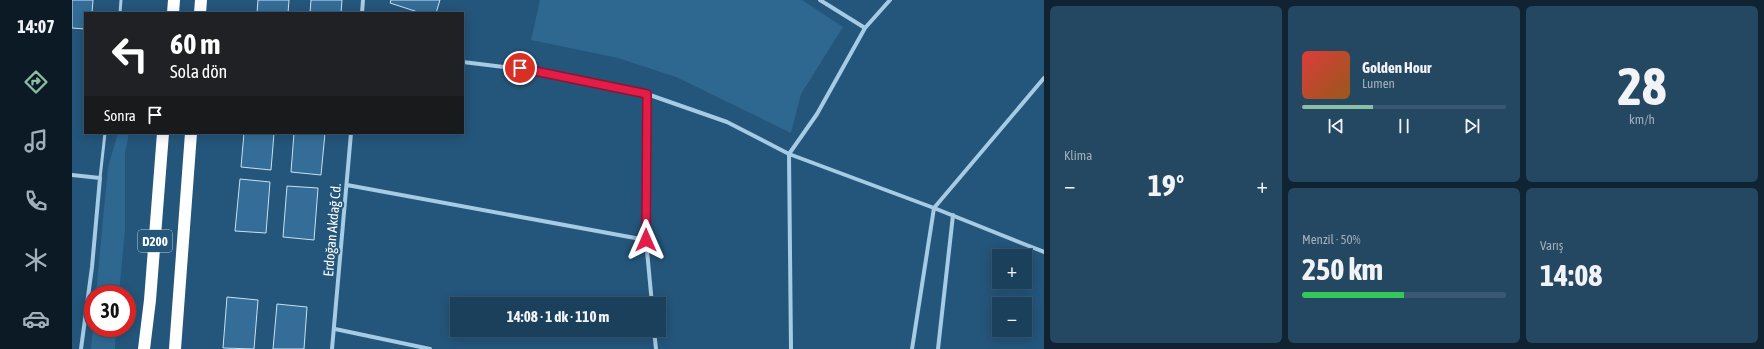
<!DOCTYPE html>
<html lang="tr">
<head>
<meta charset="utf-8">
<style>
	:root { --surface:#1b405c; --page:#244762; --text:#f1f3f6; --muted:#a0afbb; --line:#395972; --accent:#8abfa5 }
	body { margin:0; font-family:"Asap Condensed",sans-serif; background:var(--page); color:var(--text); height:100vh; display:flex; flex-direction:column; font-size:15px; white-space:nowrap }
	* { box-sizing:border-box; margin:0 }
	p { font-size:13px; color:var(--muted) }
	.icon { flex:none; width:22px; height:22px; fill:none; stroke:currentColor; stroke-width:2; stroke-linecap:round; stroke-linejoin:round }
	.map { position:relative; flex:1; overflow:hidden }
	.sheet { display:flex; flex-direction:column; gap:6px; padding:6px; background:#0f2333; width:720px }
	.sheet>* { flex:none }
	.banner { position:absolute; left:12px; top:12px; width:380px; height:122px; border-radius:0px; box-shadow:0 2px 10px #0003,0 0 0 1px var(--line); background:#202124; color:#fff; overflow:hidden }
	.controls { position:absolute; left:920px; top:249px; display:grid; gap:8px }
	.controls a { display:grid; place-items:center; width:40px; height:40px; border-radius:0px; background:var(--surface); box-shadow:0 2px 10px #0003,0 0 0 1px var(--line); font-size:20px }
	.speed { position:absolute; left:12px; top:285px; display:flex; gap:8px; font-size:20px; font-weight:700; text-align:center }
	.speed>* { display:grid; place-content:center; width:52px; height:52px; border-radius:50%; background:var(--surface); box-shadow:0 2px 10px #0003,0 0 0 1px var(--line); line-height:1 }
	.speed .limit { border:6px solid #d22; background:#fff; color:#111 }
	.pin { position:absolute; display:grid; place-items:center; width:34px; height:34px; color:#fff; margin:-17px; border:2px solid #fff; border-radius:50%; box-shadow:0 1px 4px #0007 }
	.me { position:absolute; width:44px; margin:-22px; rotate:0deg; stroke-linejoin:round; filter:drop-shadow(0 0 3px #0008) }
	.turn { display:flex; align-items:center; gap:14px; height:84px; padding:0 20px; font-size:18px }
	.turn .icon { width:52px; height:52px; stroke-width:2.5 }
	.turn b { display:block; font-size:28px; line-height:34px }
	.then { display:flex; align-items:center; height:38px; padding:0 20px; background:#0003; gap:8px; font-size:15px }
	.big { font-size:30px; font-weight:700; line-height:1.1 }
	.sheet .widget { flex:1; display:flex; flex-direction:column; justify-content:center; gap:6px; min-width:0; padding:0 14px; border-radius:6px; background:var(--page) }
	.sheet .dial { align-items:center; gap:0 }
	.dial b { font-size:52px; line-height:1 }
	.song { display:flex; align-items:center; gap:12px }
	.cover { width:48px; height:48px; border-radius:6px; background:linear-gradient(135deg,hsl(0 70% 55%),hsl(30 70% 35%)) }
	.played { height:4px; border-radius:2px; background:linear-gradient(90deg,var(--accent) 35%,var(--line) 35%) }
	.keys { display:flex; justify-content:space-around; direction:ltr }
	.heat { display:flex; justify-content:space-between; align-items:center; font-size:22px; direction:ltr }
	.charge { height:6px; border-radius:3px; background:linear-gradient(90deg,#34c759 50%,var(--line) 0) }
	.sheet .tiles { flex:1; display:grid; gap:6px; grid-template-columns:repeat(3,1fr) }
	.widget:first-child { grid-row:span 2 }
	.trip { position:absolute; left:378px; top:297px; width:216px; height:40px; border-radius:0px; background:var(--surface); box-shadow:0 2px 10px #0003,0 0 0 1px var(--line); font-weight:700; line-height:40px; text-align:center }
	main { display:flex; flex:1; min-height:0 }
	.tab-bar { display:flex; flex-direction:column; width:72px; justify-content:space-around; align-items:center; background:#0b1a25; color:var(--muted) }
	.tab-bar .icon { width:28px; height:28px }
	.tab-bar .current { color:var(--accent) }
	.tab-bar b { font-size:18px; color:var(--text) }
	.map>svg:first-child { display:block }
	.green { fill:#2e6891 }
	.building { fill:#346d97; stroke:#c9e2f4 }
	.lines { fill:none; stroke-linecap:round; stroke-linejoin:round }
	.lane { stroke:#a6cbe4; stroke-width:3 }
	.street { stroke:#a6cbe4; stroke-width:4 }
	.highway { stroke:#fff; stroke-width:12 }
	.route-casing { stroke:#92132f; stroke-width:10 }
	.route { stroke:#e11d48; stroke-width:7 }
	.labels { text-anchor:middle; stroke-width:4; stroke-linejoin:round; paint-order:stroke }
	.shield { fill:#24557a; stroke:#bdccd7; stroke-width:1 }
	.shield-label { font-size:13px; font-weight:bold; fill:#fff }
	.street-label { font-size:14px; fill:#fff; stroke:#24557a }
</style>
</head>
<body>
<main>
<nav class="tab-bar">
<b>14:07</b>
<svg class="icon current" aria-label="directions" viewBox="0 0 24 24"><path d="M12 3l9 9-9 9-9-9zM9 14v-3h6M13 9l2 2-2 2"/></svg>
<svg class="icon" aria-label="music" viewBox="0 0 24 24"><path d="M9 18V5l10-2v13"/><circle cx="6" cy="18" r="3"/><circle cx="16" cy="16" r="3"/></svg>
<svg class="icon" aria-label="phone" viewBox="0 0 24 24"><path d="M5 4h4l2 5-3 2q2 4 5 5l2-3 5 2v4C11 20 4 13 5 4z"/></svg>
<svg class="icon" aria-label="climate" viewBox="0 0 24 24"><path d="M12 3v18M4 7l16 10M4 17L20 7"/></svg>
<svg class="icon" aria-label="car" viewBox="0 0 24 24"><path d="M5 17H2v-5l4-1 3-4h7l3 4 3 1v5h-3M9 17h6M6 11h13"/><circle cx="7" cy="17" r="2"/><circle cx="17" cy="17" r="2"/></svg>
</nav>
<div class="map">
<svg width="972" height="349" viewBox="0 0 972 349">
	<rect width="100%" height="100%" fill="#24557a"/>
	<path class="green" d="M468,0H730L771,27L729,94L719,133L604,77L546,58L459,40Z
		M46,133H57L53,154V229L47,294H24L36,167Z
		M21,328H44L43,349H19Z"/>
	<path class="building" d="M0,0H21L20,13H13V29L0,28Z
		M186,0H217L216,13H185Z
		M239,0H270L269,13H238Z
		M319,0H368L364,13H349L318,3Z
		M172,133H202L199,170L169,167Z
		M222,133H253L249,175L219,172Z
		M168,179L198,182L194,233L163,231Z
		M215,186L246,188L242,240L211,237Z
		M155,297L186,300L182,349L151,348Z
		M205,304L235,307L232,349H201Z"/>
	<g class="lines">
		<path class="lane" d="M48,13L49,0
			M28,178L33,133"/>
		<path class="street" d="M748,0L793,28
			M290,13L291,0
			M391,62L448,69L575,94L655,122L717,154L862,208L840,349
			M972,78L862,208L972,252
			M575,94L574,240L580,304
			M0,175L28,178L20,267L9,349
			M275,185L574,240
			M263,329L358,349
			M582,330L584,349
			M260,349L279,133
			M719,349L717,154L745,114L793,28L818,0
			M866,349L881,215"/>
		<path class="highway" d="M101,13L102,0
			M128,13L129,0
			M72,349L78,300L91,133
			M103,349L119,133"/>
	</g>
	<g class="lines">
		<defs>
			<path id="route" d="M448,68L575,94L574,240"/>
		</defs>
		<use href="#route" class="route-casing"/>
		<use href="#route" class="route"/>
	</g>
	<g class="labels">
		<rect class="shield" x="66" y="230" width="34" height="22" rx="3"/>
		<g class="shield-label">
			<text x="83" y="246">D200</text>
		</g>
		<g class="street-label">
			<text transform="translate(260 230) rotate(-85)" y="5">Erdoğan Akdağ Cd.</text>
		</g>
	</g>
</svg>
<div class="controls">
<a>+</a>
<a>−</a>
</div>
<div class="speed"><div class="limit">30</div></div>
<div class="pin" style="left:448px;top:68px;background:#d93025"><svg class="icon" aria-label="arrive" viewBox="0 0 24 24"><path d="M6 21V4h12l-3 4 3 4H6"/></svg></div>
<svg class="me" style="left:574px;top:240px" viewBox="-20 -20 40 40"><path d="M0-17L14 15 0 8-14 15z" fill="#e11d48" stroke="#fff" stroke-width="4"/></svg>
<div class="trip">14:08 · 1 dk · 110 m</div>
<div class="banner">
<div class="turn"><svg class="icon" aria-label="left" viewBox="0 0 24 24"><path d="M17 20v-9H6M10 6l-5 5 5 5"/></svg><div><b>60 m</b>Sola dön</div></div>
<div class="then">Sonra<svg class="icon" aria-label="arrive" viewBox="0 0 24 24"><path d="M6 21V4h12l-3 4 3 4H6"/></svg></div>
</div>
</div>
<section class="sheet">
<div class="tiles">
<div class="widget"><p>Klima</p>
<div class="heat"><a>−</a><b class="big">19°</b><a>+</a></div>
</div>
<div class="widget">
<div class="song"><i class="cover"></i><div><b>Golden Hour</b><p>Lumen</p></div></div>
<div class="played"></div>
<div class="keys"><svg class="icon" aria-label="previous" viewBox="0 0 24 24"><path d="M18 5L8 12l10 7zM5 5v14"/></svg><svg class="icon" aria-label="pause" viewBox="0 0 24 24"><path d="M8 5v14M16 5v14"/></svg><svg class="icon" aria-label="next" viewBox="0 0 24 24"><path d="M6 5l10 7-10 7zM19 5v14"/></svg></div>
</div>
<div class="widget dial"><b>28</b><p>km/h</p></div>
<div class="widget"><p>Menzil · 50%</p><b class="big">250 km</b><div class="charge"></div></div>
<div class="widget"><p>Varış</p><b class="big">14:08</b></div>
</div>
</section>
</main>
</body>
</html>
